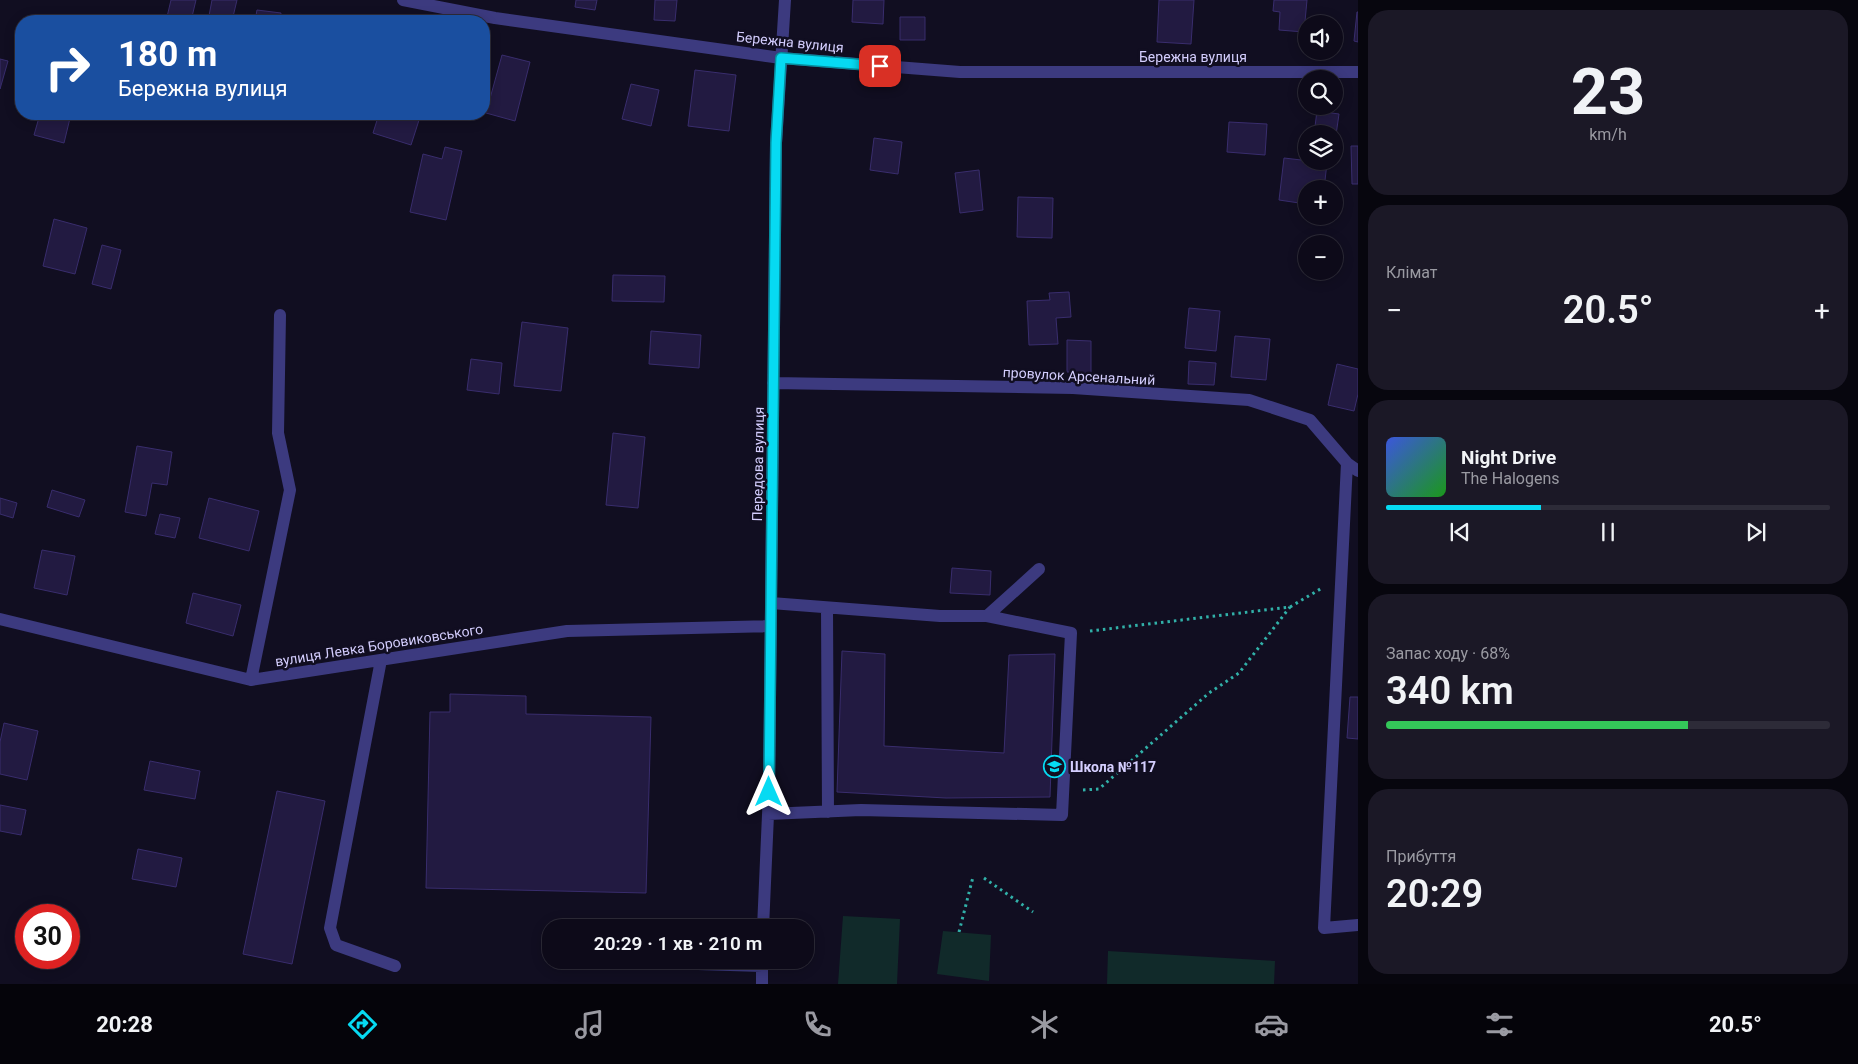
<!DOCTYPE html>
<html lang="uk">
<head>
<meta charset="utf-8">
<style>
	:root { --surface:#0d0a19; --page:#1b1826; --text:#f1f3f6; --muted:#9a9aa2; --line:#2d2b38; --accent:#06daf2 }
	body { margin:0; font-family:Roboto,sans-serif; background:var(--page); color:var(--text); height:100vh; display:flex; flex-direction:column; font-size:19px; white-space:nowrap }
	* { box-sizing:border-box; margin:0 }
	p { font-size:16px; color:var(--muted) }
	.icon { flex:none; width:28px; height:28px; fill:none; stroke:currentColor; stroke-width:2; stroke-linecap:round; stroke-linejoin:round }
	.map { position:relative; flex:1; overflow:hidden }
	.sheet { display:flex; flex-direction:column; gap:10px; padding:10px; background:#07060e; width:500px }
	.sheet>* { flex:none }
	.hud { position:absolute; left:15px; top:15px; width:475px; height:105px; border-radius:20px; box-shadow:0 2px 12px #0003,0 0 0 1px var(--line); background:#1a4fa0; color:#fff; overflow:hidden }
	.controls { position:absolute; left:1298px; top:15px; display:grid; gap:10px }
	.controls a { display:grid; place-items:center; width:45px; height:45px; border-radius:50%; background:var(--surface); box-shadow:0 2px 12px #0003,0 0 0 1px var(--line); font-size:25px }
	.speed { position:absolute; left:15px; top:904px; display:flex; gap:10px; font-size:25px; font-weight:700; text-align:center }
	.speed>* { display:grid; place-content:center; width:65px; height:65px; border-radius:50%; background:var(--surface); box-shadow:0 2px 12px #0003,0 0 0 1px var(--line); line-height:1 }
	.speed .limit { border:8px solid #d22; background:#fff; color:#111 }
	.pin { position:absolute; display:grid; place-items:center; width:42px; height:42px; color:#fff; margin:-21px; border-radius:10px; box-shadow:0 2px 8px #0006 }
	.me { position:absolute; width:55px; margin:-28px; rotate:0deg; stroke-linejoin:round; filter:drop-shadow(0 0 4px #0008) }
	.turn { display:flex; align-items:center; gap:18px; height:105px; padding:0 20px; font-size:22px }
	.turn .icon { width:65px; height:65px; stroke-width:2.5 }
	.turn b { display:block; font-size:35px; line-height:42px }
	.big { font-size:38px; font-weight:600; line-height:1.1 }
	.sheet .card { flex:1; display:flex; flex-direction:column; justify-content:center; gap:8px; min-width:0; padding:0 18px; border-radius:20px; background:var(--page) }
	.sheet .dial { align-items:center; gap:0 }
	.dial b { font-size:65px; line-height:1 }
	.song { display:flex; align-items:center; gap:15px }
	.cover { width:60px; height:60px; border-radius:8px; background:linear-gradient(135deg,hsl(230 70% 55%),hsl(120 70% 35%)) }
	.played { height:5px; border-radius:2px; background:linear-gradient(90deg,var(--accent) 35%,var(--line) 35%) }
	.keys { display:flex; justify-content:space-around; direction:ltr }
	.heat { display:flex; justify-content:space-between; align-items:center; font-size:28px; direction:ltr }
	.charge { height:8px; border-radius:4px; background:linear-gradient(90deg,#34c759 68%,var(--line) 0) }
	.trip { position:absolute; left:542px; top:919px; width:272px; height:50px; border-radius:20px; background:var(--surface); box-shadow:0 2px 12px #0003,0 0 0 1px var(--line); font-weight:600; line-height:50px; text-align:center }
	.menu { display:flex; height:80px; justify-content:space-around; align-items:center; background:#05040a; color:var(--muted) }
	.menu .icon { width:35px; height:35px }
	.menu .current { color:var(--accent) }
	.menu b { font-size:22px; color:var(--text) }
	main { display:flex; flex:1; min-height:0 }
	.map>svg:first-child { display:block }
	.green { fill:#112a2a }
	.building { fill:#221a41; stroke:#392d6d }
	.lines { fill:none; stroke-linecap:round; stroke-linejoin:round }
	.path { stroke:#31b0a8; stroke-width:3; stroke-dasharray:2.5 4; stroke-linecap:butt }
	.minor { stroke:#3c3a7f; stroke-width:12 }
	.route-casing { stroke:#048e9d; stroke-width:12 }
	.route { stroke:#06daf2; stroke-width:9 }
	.labels { text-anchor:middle; stroke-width:5; stroke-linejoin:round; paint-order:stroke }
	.street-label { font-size:14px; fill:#d4cefe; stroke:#110e21 }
	.poi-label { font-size:14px; font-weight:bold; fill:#d4cefe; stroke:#110e21; text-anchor:start }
</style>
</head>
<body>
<main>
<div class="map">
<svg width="1358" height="984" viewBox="0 0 1358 984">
	<rect width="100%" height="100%" fill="#110e21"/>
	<path class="green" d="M843,916L900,919L897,984H838Z
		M943,931L991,935L989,981L937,974Z
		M1108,951L1275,961L1274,984H1107Z"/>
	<path class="building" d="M171,0H196L191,21H166Z
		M212,0H237L232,21H208Z
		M576,0H597L595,10L575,7Z
		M655,0H677L675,21L654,20Z
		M853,0H884L883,24L852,22Z
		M1159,0H1194L1191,44L1157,42Z
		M1274,0H1307L1304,32L1279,30L1280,12L1273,11Z
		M257,10L281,13L280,21H255Z
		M1357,12H1358V42L1354,41Z
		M295,17L316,20V21H294Z
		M900,17H925V40H900Z
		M484,36H488L484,61Z
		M502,55L530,62L515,121L486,113Z
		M0,59L8,61L0,89Z
		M695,70L736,75L729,131L688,126Z
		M631,84L659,90L651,126L622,119Z
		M1317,111L1339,114L1334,149V134H1314Z
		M40,114H71L64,143L34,135Z
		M379,114H421L411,145L373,133Z
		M1229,122L1267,124L1265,155L1227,152Z
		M874,138L902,142L898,174L870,170Z
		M1351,146H1358V184H1352Z
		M445,147L462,151L446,220L410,212L423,154L442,159Z
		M1284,158L1327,163L1324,189H1306V204L1279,200Z
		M979,170L983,210L960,213L955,173Z
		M1018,197L1053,198L1052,238L1017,237Z
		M54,219L87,228L75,274L43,266Z
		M102,245L121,250L111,289L92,284Z
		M613,275L665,276L664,302L612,301Z
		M1069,292L1071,317L1056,318L1058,344L1029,345L1027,301L1050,300L1049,293Z
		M1189,308L1220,311L1216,351L1185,348Z
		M522,322L568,328L561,391L514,386Z
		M651,331L701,335L699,368L649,364Z
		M1235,336L1270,339L1266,380L1231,377Z
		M1067,340L1091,341V373L1067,372Z
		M471,359L502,363L499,394L467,390Z
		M1189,361L1216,363L1214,385L1188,384Z
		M1337,364L1358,369V394L1354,411L1328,405Z
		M613,433L645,437L638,508L606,505Z
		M137,446L172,452L167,485L152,483L146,516L125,512Z
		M52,490L85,500L79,517L47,507Z
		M0,498L17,503L13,518L0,514Z
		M209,498L259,511L249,551L199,538Z
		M160,514L180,518L175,538L155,534Z
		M42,550L75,556L67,595L34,588Z
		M952,568L991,571L990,595L950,593Z
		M193,593L241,605L233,636L186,623Z
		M842,651L885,654L884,746L1004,753L1009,655L1055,654L1050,797L946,798L837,792Z
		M450,694L526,696V714L651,717L646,893L426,888L430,712H450Z
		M1350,697H1358V739L1347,738Z
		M4,723L38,731L27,780L0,774V742Z
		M150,761L200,771L195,799L144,790Z
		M277,791L325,801L292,964L243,954Z
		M0,805L26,810L21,835L0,831Z
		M138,849L182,858L176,887L132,879Z"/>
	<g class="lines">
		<path class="path" d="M1090,631L1290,607L1322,588
			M1083,790L1099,789L1209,693L1239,673L1290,607
			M984,878L1033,912
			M959,932L973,877"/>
		<path class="minor" d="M403,0L495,18L781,58L960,72H1358
			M773,383L1073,388L1249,400L1310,420L1347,463L1358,471
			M1347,463L1324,928L1358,925
			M771,603L940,616H987L1039,569
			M827,608L828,812
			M0,619L251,680L567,631L770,626
			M381,660L330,928L336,945L395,966
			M251,680L290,490L278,433L280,315
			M768,814L861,810L1062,815L1071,633L987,616
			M763,928L769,792L776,143L785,0
			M570,960L762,966
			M762,960V984"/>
	</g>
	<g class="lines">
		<defs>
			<path id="route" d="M769,792L776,143L781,58L880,66"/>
		</defs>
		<use href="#route" class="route-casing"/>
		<use href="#route" class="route"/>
	</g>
	<defs>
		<symbol id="school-ring" viewBox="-11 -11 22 22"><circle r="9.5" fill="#110e21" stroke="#06daf2" stroke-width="1.5"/><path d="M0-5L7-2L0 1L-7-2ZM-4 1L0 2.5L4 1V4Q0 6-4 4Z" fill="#06daf2"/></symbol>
	</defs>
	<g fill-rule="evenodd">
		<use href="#school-ring" x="1042" y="754" width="25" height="25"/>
	</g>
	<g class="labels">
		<g class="street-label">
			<text transform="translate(790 42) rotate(6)" y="5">Бережна вулиця</text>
			<text x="1193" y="62">Бережна вулиця</text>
			<text transform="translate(1079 376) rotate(3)" y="5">провулок Арсенальний</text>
			<text transform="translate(758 464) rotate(-89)" y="5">Передова вулиця</text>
			<text transform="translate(379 645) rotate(-9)" y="5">вулиця Левка Боровиковського</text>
		</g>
		<g class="poi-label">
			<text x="1070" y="772">Школа №117</text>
		</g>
	</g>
</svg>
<div class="controls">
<a><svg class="icon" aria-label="sound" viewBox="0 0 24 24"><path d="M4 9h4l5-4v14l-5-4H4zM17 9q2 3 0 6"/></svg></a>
<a><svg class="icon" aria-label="search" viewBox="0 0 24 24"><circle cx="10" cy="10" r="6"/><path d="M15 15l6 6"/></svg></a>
<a><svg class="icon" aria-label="layers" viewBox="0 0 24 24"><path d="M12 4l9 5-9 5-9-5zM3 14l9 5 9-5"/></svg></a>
<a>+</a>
<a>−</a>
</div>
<div class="speed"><div class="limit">30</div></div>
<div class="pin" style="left:880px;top:66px;background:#d93025"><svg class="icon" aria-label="arrive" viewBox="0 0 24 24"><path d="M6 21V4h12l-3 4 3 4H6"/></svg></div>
<svg class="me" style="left:769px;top:792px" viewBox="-20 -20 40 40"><path d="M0-17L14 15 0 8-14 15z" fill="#06daf2" stroke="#fff" stroke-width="4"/></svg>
<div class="trip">20:29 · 1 хв · 210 m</div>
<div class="hud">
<div class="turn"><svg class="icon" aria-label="right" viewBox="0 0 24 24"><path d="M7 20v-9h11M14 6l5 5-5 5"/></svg><div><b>180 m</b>Бережна вулиця</div></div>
</div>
</div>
<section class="sheet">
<div class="card dial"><b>23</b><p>km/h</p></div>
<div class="card"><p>Клімат</p>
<div class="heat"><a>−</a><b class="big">20.5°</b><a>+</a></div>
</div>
<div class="card">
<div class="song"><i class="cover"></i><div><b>Night Drive</b><p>The Halogens</p></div></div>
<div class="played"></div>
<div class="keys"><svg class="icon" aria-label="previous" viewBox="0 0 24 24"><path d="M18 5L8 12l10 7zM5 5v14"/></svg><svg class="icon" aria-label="pause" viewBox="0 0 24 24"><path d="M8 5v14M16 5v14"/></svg><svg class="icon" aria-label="next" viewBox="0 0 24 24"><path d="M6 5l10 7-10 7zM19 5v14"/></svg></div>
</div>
<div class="card"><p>Запас ходу · 68%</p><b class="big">340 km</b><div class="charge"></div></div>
<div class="card"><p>Прибуття</p><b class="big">20:29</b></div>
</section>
</main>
<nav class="menu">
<b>20:28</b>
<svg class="icon current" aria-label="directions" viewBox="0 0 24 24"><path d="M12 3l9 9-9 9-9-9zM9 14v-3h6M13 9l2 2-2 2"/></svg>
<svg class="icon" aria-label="music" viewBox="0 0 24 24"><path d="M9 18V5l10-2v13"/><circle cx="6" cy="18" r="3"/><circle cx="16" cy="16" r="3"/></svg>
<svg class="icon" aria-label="phone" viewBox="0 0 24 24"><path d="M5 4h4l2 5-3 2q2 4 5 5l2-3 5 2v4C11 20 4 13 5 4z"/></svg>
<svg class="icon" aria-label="climate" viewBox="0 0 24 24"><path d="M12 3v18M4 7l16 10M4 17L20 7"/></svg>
<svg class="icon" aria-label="car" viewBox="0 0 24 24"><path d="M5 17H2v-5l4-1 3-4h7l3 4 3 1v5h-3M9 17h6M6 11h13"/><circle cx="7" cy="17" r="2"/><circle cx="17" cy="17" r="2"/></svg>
<svg class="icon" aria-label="filters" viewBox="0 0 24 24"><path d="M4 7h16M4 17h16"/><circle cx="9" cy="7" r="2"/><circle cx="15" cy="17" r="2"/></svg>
<b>20.5°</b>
</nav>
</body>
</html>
